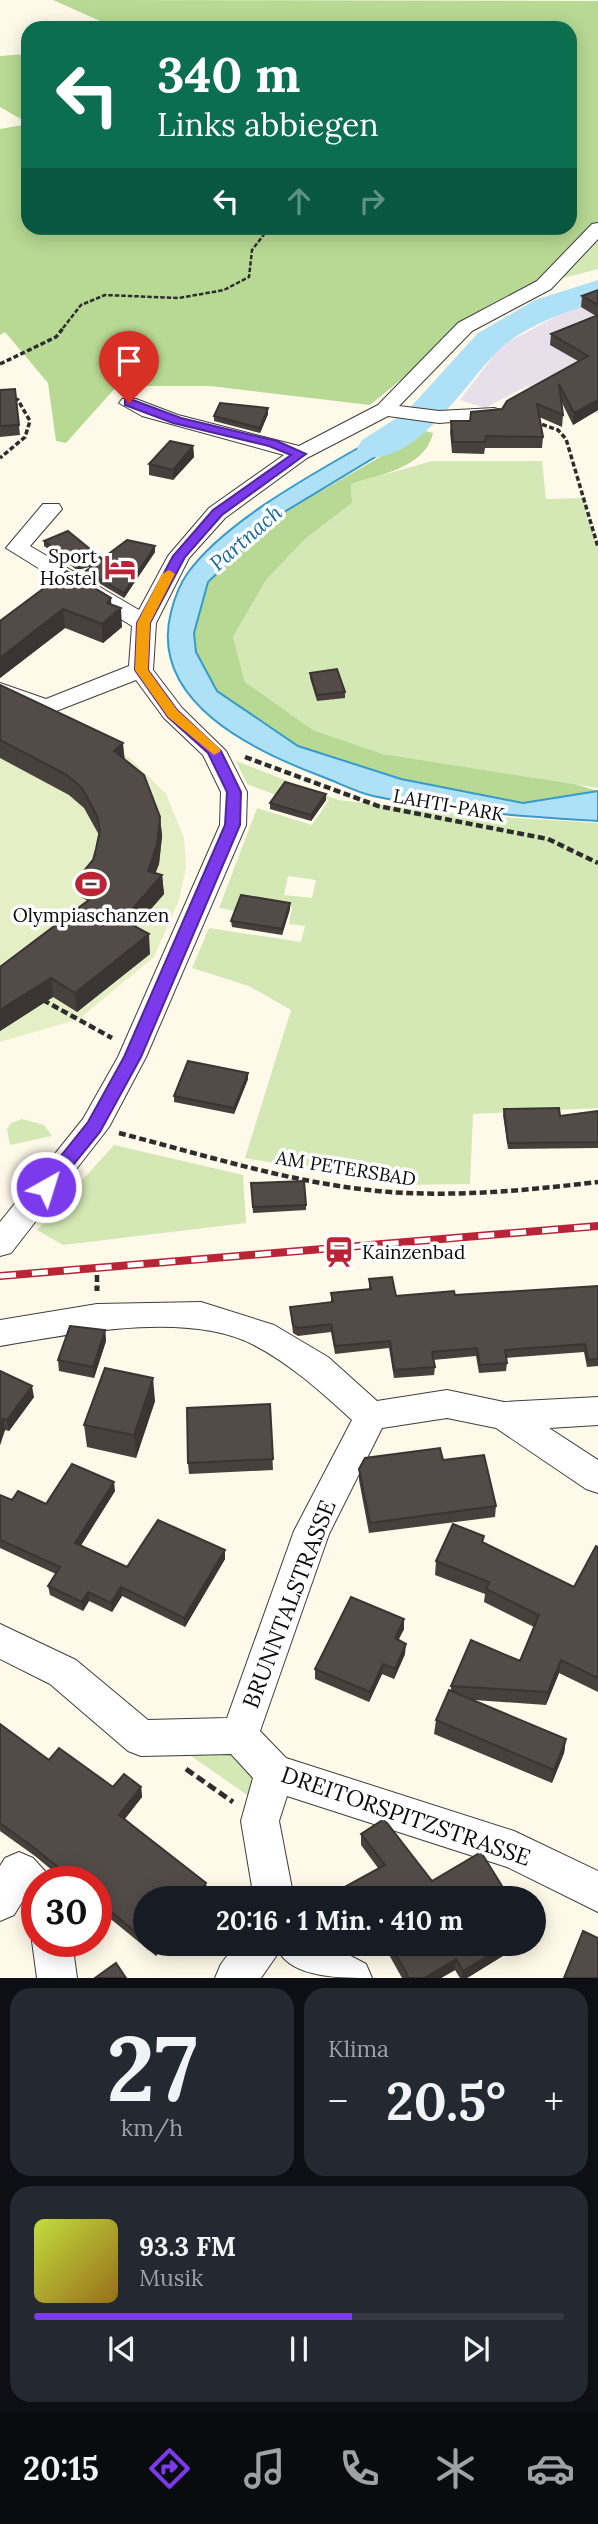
<!DOCTYPE html>
<html lang="de">
<head>
<meta charset="utf-8">
<style>
	:root { --surface:#171b24; --page:#242831; --text:#f1f3f6; --muted:#9ea1a6; --line:#363941; --accent:#7c3aed }
	body { margin:0; font-family:Lora,serif; background:var(--page); color:var(--text); height:100vh; display:flex; flex-direction:column; font-size:26px; white-space:nowrap }
	* { box-sizing:border-box; margin:0 }
	p { font-size:23px; color:var(--muted) }
	.icon { flex:none; width:38px; height:38px; fill:none; stroke:currentColor; stroke-width:2; stroke-linecap:round; stroke-linejoin:round }
	.map { position:relative; height:1978px; overflow:hidden }
	.details { display:flex; flex-direction:column; gap:10px; padding:10px; background:#0d0f14; flex:1 }
	.details>* { flex:none }
	.top-card { position:absolute; left:21px; top:21px; width:556px; height:214px; border-radius:21px; box-shadow:0 4px 18px #0003; background:#0b6e4f; color:#fff; overflow:hidden }
	.speed { position:absolute; left:21px; top:1866px; display:flex; gap:14px; font-size:35px; font-weight:700; text-align:center }
	.speed>* { display:grid; place-content:center; width:91px; height:91px; border-radius:50%; background:var(--surface); box-shadow:0 4px 18px #0003; line-height:1 }
	.speed .limit { border:10px solid #d22; background:#fff; color:#111 }
	.pin { position:absolute; display:grid; place-items:center; width:60px; height:60px; color:#fff; margin:-72px -30px; border-radius:50% 50% 50% 0; rotate:-45deg; box-shadow:0 0 7px #0007 }
	.pin .icon { rotate:45deg }
	.me { position:absolute; width:77px; margin:-38px; rotate:39deg; stroke-linejoin:round; filter:drop-shadow(0 0 5px #0008) }
	.turn { display:flex; align-items:center; gap:24px; height:147px; padding:0 21px; font-size:32px }
	.turn .icon { width:91px; height:91px; stroke-width:2.5 }
	.turn b { display:block; font-size:49px; line-height:60px }
	.lanes { display:flex; align-items:center; height:66px; padding:0 21px; background:#0003; justify-content:center; gap:35px; direction:ltr }
	.lanes .off { opacity:.35 }
	.big { font-size:52px; font-weight:800; line-height:1.1 }
	.details .widget { flex:1; display:flex; flex-direction:column; justify-content:center; gap:10px; min-width:0; padding:0 24px; border-radius:21px; background:var(--page) }
	.details .dial { align-items:center; gap:0 }
	.dial b { font-size:91px; line-height:1 }
	.song { display:flex; align-items:center; gap:21px }
	.cover { width:84px; height:84px; border-radius:10px; background:linear-gradient(135deg,hsl(70 70% 55%),hsl(40 70% 35%)) }
	.played { height:7px; border-radius:4px; background:linear-gradient(90deg,var(--accent) 60%,var(--line) 60%) }
	.keys { display:flex; justify-content:space-around; direction:ltr }
	.heat { display:flex; justify-content:space-between; align-items:center; font-size:38px; direction:ltr }
	.details .tiles { flex:1; display:grid; gap:10px; grid-template-columns:1fr 1fr }
	.widget:last-child { grid-column:span 2 }
	.trip { position:absolute; left:133px; top:1886px; width:413px; height:70px; border-radius:35px; background:var(--surface); box-shadow:0 4px 18px #0003; font-weight:800; line-height:70px; text-align:center }
	.tab-bar { display:flex; height:112px; justify-content:space-around; align-items:center; background:#090b0e; color:var(--muted) }
	.tab-bar .icon { width:49px; height:49px }
	.tab-bar .selected { color:var(--accent) }
	.tab-bar b { font-size:32px; color:var(--text) }
	.map>svg:first-child { display:block }
	.industrial { fill:#e8dfea }
	.green { fill:#d3e8b4; fill-rule:evenodd }
	.forest { fill:#b7d993 }
	.pitch { fill:#e4efc6 }
	.water { fill:#aee0f6; stroke:#369bcc; stroke-width:2 }
	.lines { fill:none; stroke-linecap:round; stroke-linejoin:round }
	.river { fill:#aee0f6; fill-rule:evenodd }
	.minor-casing { stroke:#3e3e3e; stroke-width:2 }
	.path-far3 { stroke:#2d2d2d; stroke-width:2.5; stroke-dasharray:4.5 2; stroke-linecap:butt }
	.path-far2 { stroke:#2d2d2d; stroke-width:3.5; stroke-dasharray:5 2.5; stroke-linecap:butt }
	.path-far1 { stroke:#2d2d2d; stroke-width:4.5; stroke-dasharray:7 3.5; stroke-linecap:butt }
	.path { stroke:#2d2d2d; stroke-width:5; stroke-dasharray:9 4.5; stroke-linecap:butt }
	.minor { fill:#fff; fill-rule:evenodd }
	.rail-casing { stroke:#b92536; stroke-width:8 }
	.rail { stroke:#fff; stroke-width:5; stroke-dasharray:16; stroke-linecap:butt }
	.wall { fill:#47403d }
	.shaded-wall { fill:#3a3432 }
	.building { fill:#534b47; stroke:#3a3432; stroke-width:2 }
	.route { fill:#7c3aed; stroke:#51269a; stroke-width:2 }
	.slow { fill:#f59e0b }
	.labels { text-anchor:middle; stroke-width:7; stroke-linejoin:round; paint-order:stroke }
	.poi-label { font-size:19px; fill:#0b0b0b; stroke:#fff; text-anchor:end }
	.street-label { font-size:19px; fill:#0b0b0b; stroke:#fff }
	.water-label { font-size:21px; font-style:italic; fill:#166a9b; stroke:#fff }
	.near-street-label { font-size:23px; fill:#0b0b0b; stroke:#fff }
</style>
</head>
<body>
<div class="map">
<svg width="598" height="1978" viewBox="0 0 598 1978">
	<rect width="100%" height="100%" fill="#fff9e9"/>
	<path class="industrial" d="M598,298V414L527,386L485,408L460,400L501,346L579,304Z"/>
	<path class="green" d="M598,231V269L552,281Z
		M432,461H542L546,499L584,498L587,517L598,547V788L383,754L313,730L245,682L233,637L266,580L305,539L352,503L351,484Z
		M236,761L338,800L469,815L598,823V1108L473,1114L470,1184L398,1185L245,1158L291,1010L249,986L192,968L209,928L301,942L305,926L289,924L292,908L240,901L235,911L219,908L257,808L312,825L329,800L286,788L279,796L247,784ZM288,876L316,880L312,898L284,895Z
		M22,1119L44,1125L52,1136L10,1145L7,1129L11,1123Z
		M114,1145L243,1175L246,1223L63,1245L37,1230Z
		M184,1751H235L256,1774L250,1797Z"/>
	<path class="forest" d="M53,0L598,1V228L544,285L465,327L370,405L210,386H117L66,443L56,441L48,383L5,332L0,335V129L28,124V228H570V28H116Z
		M28,54V123L0,107V56Z
		M425,431L433,433C426,467 380,475 351,484L352,503L305,539L266,580L233,637L245,682L313,730L383,754L574,784L598,791L523,803L401,779L298,746L217,691L196,652L194,633L208,582L276,517Z"/>
	<path class="pitch" d="M0,703L130,758L166,794L184,838L186,867L179,900L154,957L79,1019L0,1042Z"/>
	<path class="water" d="M407,420L433,422L276,517L208,582L194,633L196,652L217,691L298,746L401,779L523,803L598,791V821C522,816 447,812 373,796C356,792 339,783 323,777C254,751 148,702 171,612C174,600 180,584 187,574C229,514 343,458 407,420Z"/>
	<g class="lines">
		<path class="river" d="M598,280V301C566,312 527,325 501,348C467,379 416,469 362,456L357,448L362,440L406,412L478,333L535,300Z"/>
		<defs>
			<path id="minor" d="M598,223V239L551,289L472,331L399,406L439,411L494,408L501,410L504,414L501,418L439,423L388,416L307,458L225,518L189,558L156,623L153,670L182,708L226,751L247,792L246,825L146,1057L109,1127L11,1253L0,1256V1222L83,1119L118,1057L220,825L221,792L203,755L164,718L136,680L46,715L0,699V683L46,699L129,666L132,626L6,548L43,504H59L62,509L30,546L139,610L168,556L209,508L284,455L142,416L119,403L122,399H136L178,415L299,446L378,405L458,323L537,281L592,224Z
				M201,1302L274,1325L328,1357L377,1401L447,1390L504,1402L598,1397V1425L549,1428L598,1460V1493L586,1489L496,1428L447,1418L382,1428L329,1534L260,1731L286,1758L514,1831L598,1871V1912L507,1867L287,1796L279,1821L294,1899H254L241,1821L253,1778L231,1754L141,1756L128,1751L50,1684L0,1659V1624L76,1660L148,1720L227,1718L294,1531L352,1420C321,1392 292,1365 254,1345C187,1310 72,1334 0,1346V1320L97,1304Z
				M19,1852L33,1858L54,1881H37V1909L22,1902L14,1915L0,1921V1866L5,1858Z
				M37,1929V1941H72L77,1978H37L32,1941Z
				M236,1944H328L366,1964L372,1978C341,1978 294,1978 279,1952L261,1978H215L221,1964Z"/>
		</defs>
		<use href="#minor" class="minor-casing"/>
		<path class="path-far3" d="M63,328L81,305L105,295L179,298L224,290L249,277L252,250L269,228"/>
		<path class="path-far2" d="M0,364L56,337L64,327
			M0,393L18,400L30,421L25,437L0,458
			M535,422L558,430L566,439L598,547"/>
		<path class="path-far1" d="M245,757L378,806L548,839L598,863
			M43,1000L112,1038
			M119,1133C208,1156 298,1185 390,1192C460,1197 529,1190 598,1182
			M97,1275V1288"/>
		<path class="path" d="M97,1286V1291
			M186,1769L233,1802"/>
		<use href="#minor" class="minor"/>
		<defs>
			<path id="rail" d="M0,1276L598,1226"/>
		</defs>
		<use href="#rail" class="rail-casing"/>
		<use href="#rail" class="rail"/>
	</g>
	<path class="wall" d="M598,290V410L573,425L561,401L563,415L562,427L539,417L543,437L542,448H485L484,454L452,453L450,432L451,421H470L502,409L578,361L550,345L551,334L596,316L581,307L582,296Z
		M15,389L20,435L0,437V390Z
		M268,408V414L260,433L214,421V416Z
		M193,446L194,457L173,480L149,475V464Z
		M44,541L101,560L155,546V552L124,598L87,576L86,571L92,566L77,570L44,546Z
		M111,598V605L122,627L103,643L65,628L0,678V621Z
		M310,673L345,692V698L317,701L310,678Z
		M0,685L125,759L160,817L162,836L159,864L155,873L162,875L164,894L135,927L150,954L77,1012L53,997L0,1031V967L88,901L81,897L79,877L93,860L99,835L84,808L69,795L0,758Z
		M326,794V800L311,821L270,809V803Z
		M290,903V909L282,935L232,927L231,921Z
		M248,1079L234,1114L174,1102V1096Z
		M504,1109L560,1116L598,1111V1148L508,1149L503,1115Z
		M251,1183L306,1205V1210L253,1213Z
		M369,1279L396,1296L455,1295L598,1286V1366L587,1367L584,1352L506,1358L507,1363L506,1371L479,1373L476,1356L433,1360L435,1367L434,1375L394,1378L389,1348L335,1354L331,1332L298,1336L293,1333L290,1307L331,1302V1293L369,1289Z
		M105,1330L106,1341L94,1378L59,1371L58,1360Z
		M0,1371L34,1397L9,1431L5,1430L0,1445Z
		M155,1401L136,1458L87,1447L84,1425Z
		M270,1404L273,1470L189,1474L188,1463Z
		M443,1460L496,1506L495,1517L369,1533L359,1480V1469Z
		M115,1491L81,1545L127,1567L225,1550V1559L185,1627L122,1596L112,1612L89,1601L83,1611L50,1595L48,1586L56,1574L0,1548V1495L12,1500L46,1504Z
		M483,1542L574,1587L598,1547V1692L559,1673L546,1705L474,1700L566,1739L564,1753L552,1783L434,1734L436,1720L451,1691V1686L520,1661L534,1627L484,1602L485,1594L435,1575L436,1561Z
		M404,1619V1629L398,1640L405,1654L394,1679L382,1674L369,1702L315,1679V1669Z
		M0,1724L49,1760L113,1787H141L142,1797L125,1819L206,1883L207,1892L145,1899V1944H165L156,1956L96,1907V1881H65L35,1856L0,1831Z
		M361,1834L432,1881L378,1868L361,1845Z
		M334,1944H371L353,1954Z
		M383,1944H522L467,1978H460L455,1970L441,1978H402Z"/>
	<path class="shaded-wall" d="M598,400V410L573,425L574,413Z
		M268,408V414L260,433V428Z
		M193,446L194,457L173,480V470Z
		M155,546V552L124,598V593Z
		M101,558V564L77,570L76,565Z
		M111,598L112,616L121,608L122,627L103,643L102,624L107,603Z
		M63,609L65,628L0,678V658Z
		M123,743L125,762L114,751Z
		M326,794V800L311,821V815Z
		M160,817L162,836L159,864L149,890L162,875L164,894L125,939L123,920Z
		M290,903V909L282,935V929Z
		M149,934L150,954L77,1012L75,993Z
		M51,978L53,997L0,1031V1010Z
		M248,1073V1079L234,1114V1108Z
		M105,1330L106,1341L94,1378L93,1367Z
		M153,1378L155,1401L136,1458L134,1435Z
		M32,1386L34,1397L9,1431L7,1420Z
		M3,1419L5,1430L0,1445V1428Z
		M114,1482L115,1491L77,1552L75,1543Z
		M225,1550V1559L185,1627L184,1618Z
		M121,1587L122,1596L112,1612L111,1603Z
		M88,1592L89,1601L83,1611L82,1602Z
		M404,1619V1629L394,1649L395,1638Z
		M406,1644L405,1654L394,1679L395,1669Z
		M561,1660L559,1673L546,1705L548,1692Z
		M383,1664L382,1674L369,1702L370,1692Z
		M566,1739L564,1753L552,1783L554,1770Z
		M141,1787L142,1797L120,1824L119,1815Z
		M206,1883L207,1892L202,1899H194Z
		M157,1944H165L156,1956L155,1947Z
		M354,1944H371L353,1954Z
		M507,1944H522L467,1978H462L463,1971Z
		M456,1959L455,1970L441,1978H424Z"/>
	<path class="building" d="M598,290V305L582,296Z
		M598,315V400L574,413L559,384L563,415L537,404L543,437L486,436L485,442H453L451,421H470L471,412L502,409L507,401L588,356L551,334Z
		M15,389L19,425L0,426V390Z
		M220,403L268,408L260,428L214,416Z
		M170,441L193,446L173,470L149,464Z
		M68,531L101,558L76,565L44,541Z
		M127,540L155,546L124,593L86,571Z
		M67,571L111,598L107,603L121,608L102,624L63,609L0,658V621Z
		M337,669L345,692L317,695L310,673Z
		M0,685L123,743L114,751L144,775L160,817L157,844L148,871L162,875L123,920L149,934L75,993L51,978L0,1010V967L102,890L79,877L93,860L96,849L100,830L97,816L82,788L67,775L0,740Z
		M285,782L326,794L311,815L270,803Z
		M241,895L290,903L282,929L231,921Z
		M188,1061L248,1073L234,1108L174,1096Z
		M559,1108L560,1116L598,1111V1142L508,1143L504,1109Z
		M304,1181L306,1205L253,1207L251,1183Z
		M392,1277L396,1296L454,1291L455,1295L598,1286V1359L588,1360L585,1344L505,1350L507,1363L480,1365L477,1348L432,1352L435,1367L394,1370L390,1341L335,1346L331,1324L298,1328L293,1325L290,1307L333,1302L331,1293L371,1289L369,1279Z
		M70,1326L105,1330L93,1367L58,1360Z
		M105,1368L153,1378L134,1435L84,1425Z
		M0,1371L32,1386L7,1420L3,1419L0,1428Z
		M270,1404L273,1459L188,1463L187,1408Z
		M440,1448L443,1460L484,1455L496,1506L370,1523L359,1469L365,1458Z
		M72,1464L114,1482L75,1543L127,1567L158,1520L225,1550L184,1618L121,1587L111,1603L88,1592L82,1602L48,1586L60,1567L0,1540V1495L12,1500L18,1491L46,1504Z
		M453,1524L484,1536L482,1542L574,1587L596,1546L598,1547V1678L561,1660L548,1692L451,1686L471,1640L520,1661L539,1615L486,1589L489,1582L436,1561Z
		M351,1597L404,1619L395,1638L406,1644L395,1669L383,1664L370,1692L315,1669Z
		M449,1690L566,1739L554,1770L436,1720Z
		M0,1724L49,1760L59,1748L113,1787L124,1774L141,1787L119,1815L206,1883L194,1899H145V1940L96,1899V1881H75L33,1847L0,1823Z
		M384,1819L432,1881L481,1852L510,1899H323L385,1865L361,1834Z
		M583,1931L598,1938V1978H564Z
		M390,1944H507L463,1971L456,1959L424,1978H409Z
		M116,1963L126,1978H95Z"/>
	<path class="route" d="M125,400H133L181,418L277,441L306,454L222,515L185,557L150,623L148,670L177,710L221,751L241,792L240,825L141,1057L100,1132L52,1191H40L37,1187L40,1182L88,1122L124,1057L225,825L227,792L208,753L168,717L135,670L137,623L173,556L213,510L291,455L269,446L173,423L125,405Z"/>
	<path class="slow" d="M169,570L175,574L150,623L148,670L177,710L219,748L221,751L214,755L168,717L135,670L137,623L162,574Z"/>
	<defs>
		<symbol id="hotel-bare" viewBox="-9 -9 18 18"><path d="M-6-4.5h1.5V1H6V5H4.5V3h-9V5H-6ZM-4 0a1.8 1.8 0 1 1 3.6 0ZM.5 0V-2.5h3Q6-2.5 6 0Z" fill="#b92536" stroke="#fff" stroke-width="2.5" paint-order="stroke"/></symbol>
		<symbol id="stadium-bare" viewBox="-9 -9 18 18"><path d="M0-5a6.5 5 0 1 0 0 10a6.5 5 0 1 0 0-10ZM-3.5-1.8h7v3.6h-7Z" fill="#b92536" stroke="#fff" stroke-width="2.5" paint-order="stroke"/></symbol>
		<symbol id="station-bare" viewBox="-9 -9 18 18"><path d="M-3-6H3Q5-6 5-4V2Q5 4 3 4L4.5 6H3L1.5 4h-3L-3 6H-4.5L-3 4Q-5 4-5 2V-4Q-5-6-3-6ZM-3.5-4v3h7v-3ZM-3.5 1v1.5H-2V1ZM2 1v1.5H3.5V1Z" fill="#b92536" stroke="#fff" stroke-width="2.5" paint-order="stroke"/></symbol>
	</defs>
	<g fill-rule="evenodd">
		<use href="#hotel-bare" x="98" y="545" width="44" height="44"/>
		<use href="#stadium-bare" x="69" y="862" width="44" height="44"/>
		<use href="#station-bare" x="317" y="1230" width="44" height="44"/>
	</g>
	<g class="labels">
		<g class="poi-label">
			<text x="97" y="563">Sport<tspan x="97" dy="22">Hostel</tspan></text>
			<text x="91" y="922" text-anchor="middle">Olympiaschanzen</text>
			<text x="362" y="1259" text-anchor="start">Kainzenbad</text>
		</g>
		<g class="street-label">
			<text transform="translate(449 805) rotate(10)" y="7">LAHTI-PARK</text>
			<text transform="translate(346 1168) rotate(9)" y="7">AM PETERSBAD</text>
		</g>
		<g class="water-label">
			<text transform="translate(246 538) rotate(-41)" y="7">Partnach</text>
		</g>
		<g class="near-street-label">
			<text transform="translate(289 1604) rotate(-69)" y="8">BRUNNTALSTRASSE</text>
			<text transform="translate(406 1816) rotate(19)" y="8">DREITORSPITZSTRASSE</text>
		</g>
	</g>
</svg>
<div class="speed"><div class="limit">30</div></div>
<div class="pin" style="left:129px;top:403px;background:#d93025"><svg class="icon" aria-label="arrive" viewBox="0 0 24 24"><path d="M6 21V4h12l-3 4 3 4H6"/></svg></div>
<svg class="me" style="left:46px;top:1187px" viewBox="-20 -20 40 40"><circle r="17" fill="#7c3aed" stroke="#fff" stroke-width="3"/><path d="M0-11L8 9 0 5-8 9z" fill="#fff"/></svg>
<div class="trip">20:16 · 1 Min. · 410 m</div>
<div class="top-card">
<div class="turn"><svg class="icon" aria-label="left" viewBox="0 0 24 24"><path d="M17 20v-9H6M10 6l-5 5 5 5"/></svg><div><b>340 m</b>Links abbiegen</div></div>
<div class="lanes"><svg class="icon" aria-label="left" viewBox="0 0 24 24"><path d="M17 20v-9H6M10 6l-5 5 5 5"/></svg><svg class="icon off" aria-label="ahead" viewBox="0 0 24 24"><path d="M12 20V5M6 11l6-6 6 6"/></svg><svg class="icon off" aria-label="right" viewBox="0 0 24 24"><path d="M7 20v-9h11M14 6l5 5-5 5"/></svg></div>
</div>
</div>
<section class="details">
<div class="tiles">
<div class="widget dial"><b>27</b><p>km/h</p></div>
<div class="widget"><p>Klima</p>
<div class="heat"><a>−</a><b class="big">20.5°</b><a>+</a></div>
</div>
<div class="widget">
<div class="song"><i class="cover"></i><div><b>93.3 FM</b><p>Musik</p></div></div>
<div class="played"></div>
<div class="keys"><svg class="icon" aria-label="previous" viewBox="0 0 24 24"><path d="M18 5L8 12l10 7zM5 5v14"/></svg><svg class="icon" aria-label="pause" viewBox="0 0 24 24"><path d="M8 5v14M16 5v14"/></svg><svg class="icon" aria-label="next" viewBox="0 0 24 24"><path d="M6 5l10 7-10 7zM19 5v14"/></svg></div>
</div>
</div>
</section>
<nav class="tab-bar">
<b>20:15</b>
<svg class="icon selected" aria-label="directions" viewBox="0 0 24 24"><path d="M12 3l9 9-9 9-9-9zM9 14v-3h6M13 9l2 2-2 2"/></svg>
<svg class="icon" aria-label="music" viewBox="0 0 24 24"><path d="M9 18V5l10-2v13"/><circle cx="6" cy="18" r="3"/><circle cx="16" cy="16" r="3"/></svg>
<svg class="icon" aria-label="phone" viewBox="0 0 24 24"><path d="M5 4h4l2 5-3 2q2 4 5 5l2-3 5 2v4C11 20 4 13 5 4z"/></svg>
<svg class="icon" aria-label="climate" viewBox="0 0 24 24"><path d="M12 3v18M4 7l16 10M4 17L20 7"/></svg>
<svg class="icon" aria-label="car" viewBox="0 0 24 24"><path d="M5 17H2v-5l4-1 3-4h7l3 4 3 1v5h-3M9 17h6M6 11h13"/><circle cx="7" cy="17" r="2"/><circle cx="17" cy="17" r="2"/></svg>
</nav>
</body>
</html>
